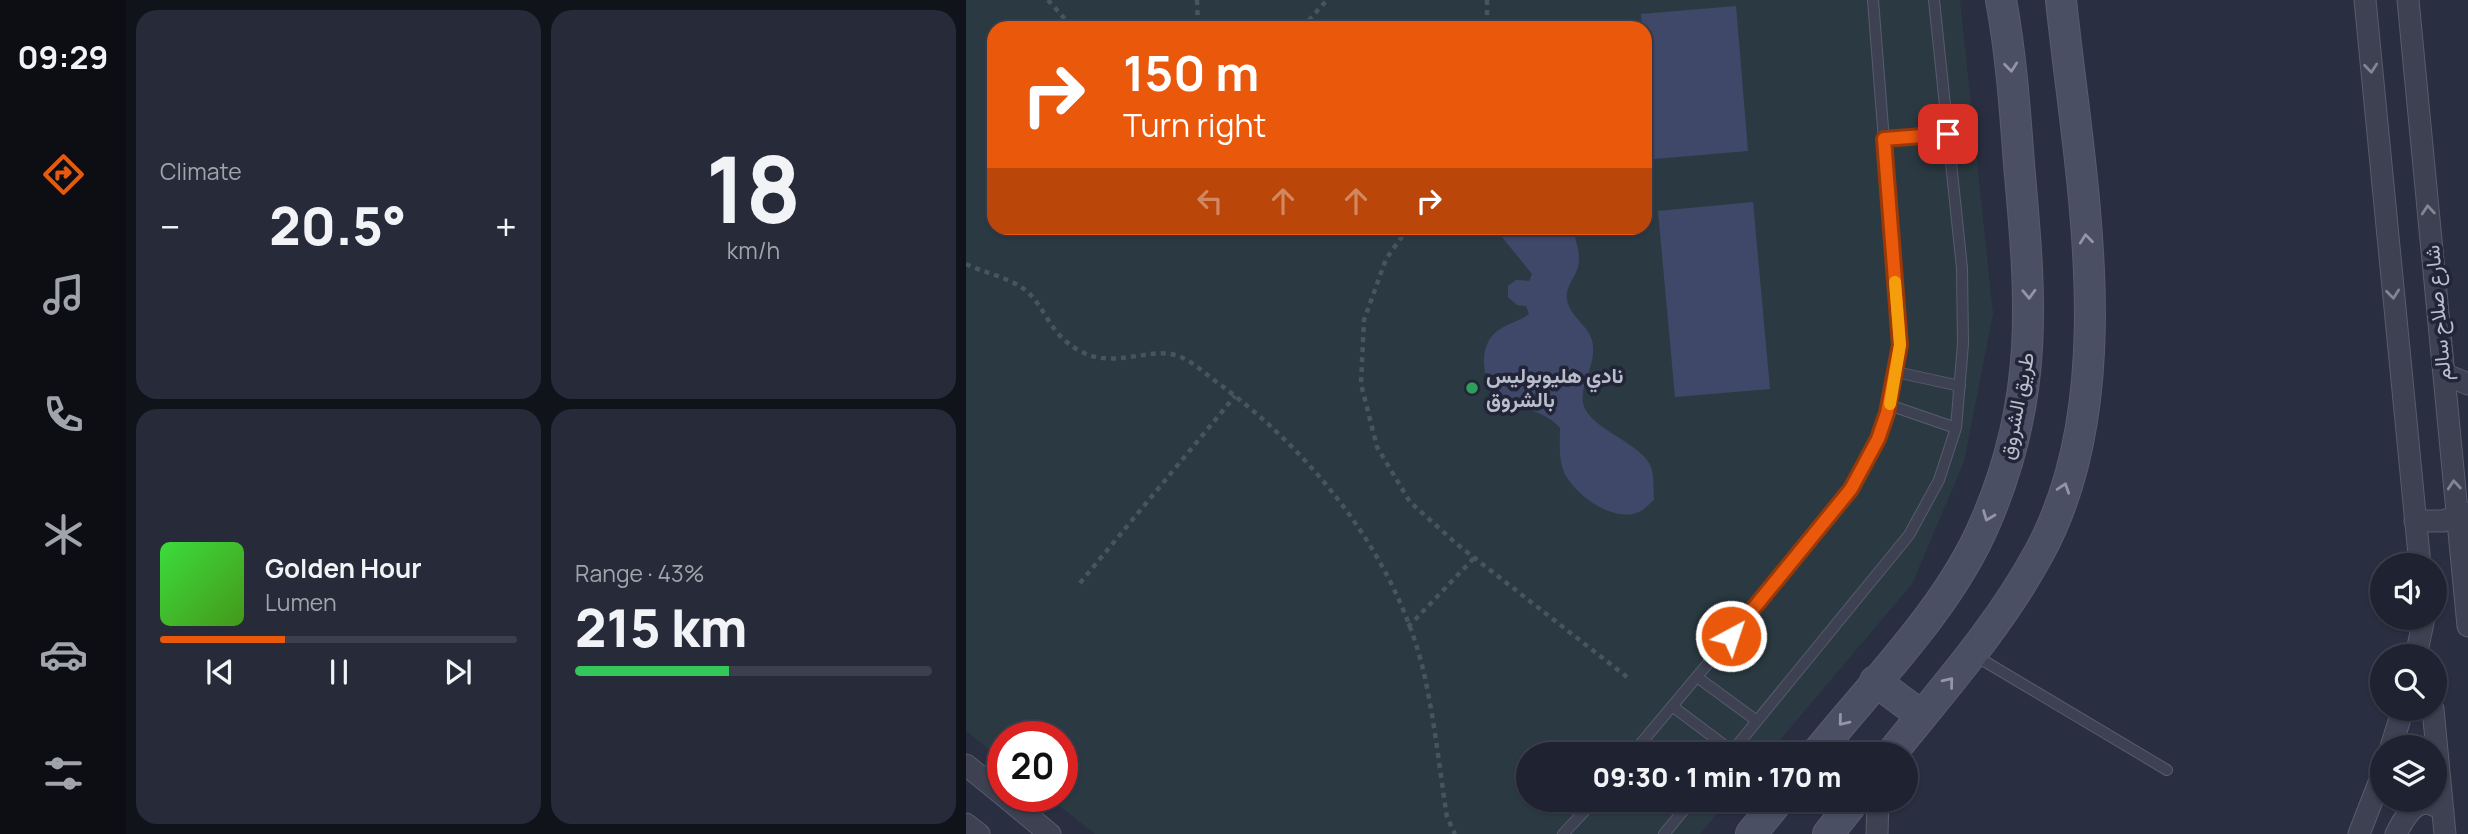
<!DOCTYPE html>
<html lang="en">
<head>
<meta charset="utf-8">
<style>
	:root { --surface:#1f2231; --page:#272a39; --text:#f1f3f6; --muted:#a1a4ab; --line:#3c3f4d; --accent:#ea580c }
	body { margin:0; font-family:Manrope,Vazirmatn,sans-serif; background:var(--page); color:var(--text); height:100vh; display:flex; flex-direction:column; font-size:26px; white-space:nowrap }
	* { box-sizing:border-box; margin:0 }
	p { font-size:23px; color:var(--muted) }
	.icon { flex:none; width:38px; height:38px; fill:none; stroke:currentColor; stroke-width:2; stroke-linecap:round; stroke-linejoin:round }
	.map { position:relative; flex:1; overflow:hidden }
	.sheet { display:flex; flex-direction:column; gap:10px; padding:10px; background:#11131b; width:840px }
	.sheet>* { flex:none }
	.hud { position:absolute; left:21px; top:21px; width:665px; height:214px; border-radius:21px; box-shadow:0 2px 5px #0004,0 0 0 2px var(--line); background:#ea580c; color:#fff; overflow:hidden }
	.controls { position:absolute; left:1404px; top:553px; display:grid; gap:14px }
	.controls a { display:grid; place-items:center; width:77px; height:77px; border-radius:50%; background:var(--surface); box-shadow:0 2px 5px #0004,0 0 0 2px var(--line); font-size:35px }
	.speed { position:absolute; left:21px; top:721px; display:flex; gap:14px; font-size:35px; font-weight:700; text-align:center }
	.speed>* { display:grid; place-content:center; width:91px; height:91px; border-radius:50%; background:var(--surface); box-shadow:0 2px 5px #0004,0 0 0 2px var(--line); line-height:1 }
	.speed .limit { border:10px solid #d22; background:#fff; color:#111 }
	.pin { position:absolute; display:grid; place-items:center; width:60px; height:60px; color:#fff; margin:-30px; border-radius:14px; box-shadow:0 4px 10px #0006 }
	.me { position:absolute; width:77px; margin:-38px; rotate:40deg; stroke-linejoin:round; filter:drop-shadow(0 0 5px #0008) }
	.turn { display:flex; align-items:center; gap:24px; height:147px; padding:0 21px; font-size:32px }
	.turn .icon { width:91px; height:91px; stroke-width:2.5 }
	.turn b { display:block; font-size:49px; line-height:60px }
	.lanes { display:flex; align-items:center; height:66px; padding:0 21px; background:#0003; justify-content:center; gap:35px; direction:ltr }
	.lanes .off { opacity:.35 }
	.big { font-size:52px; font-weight:800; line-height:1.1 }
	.sheet .widget { flex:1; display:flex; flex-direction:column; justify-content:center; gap:10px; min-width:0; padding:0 24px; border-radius:21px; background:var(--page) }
	.sheet .dial { align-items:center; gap:0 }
	.dial b { font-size:91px; line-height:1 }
	.song { display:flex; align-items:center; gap:21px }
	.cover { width:84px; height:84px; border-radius:10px; background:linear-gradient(135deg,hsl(120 70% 55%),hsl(100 70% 35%)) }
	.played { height:7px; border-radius:4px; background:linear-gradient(90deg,var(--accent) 35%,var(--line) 35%) }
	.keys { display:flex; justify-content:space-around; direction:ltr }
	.heat { display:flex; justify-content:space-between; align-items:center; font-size:38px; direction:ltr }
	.charge { height:10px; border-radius:5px; background:linear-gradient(90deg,#34c759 43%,var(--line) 0) }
	.sheet .tiles { flex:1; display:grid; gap:10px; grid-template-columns:repeat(2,1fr) }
	.trip { position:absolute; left:550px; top:742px; width:402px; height:70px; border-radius:35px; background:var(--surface); box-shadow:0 2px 5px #0004,0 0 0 2px var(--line); font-weight:800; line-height:70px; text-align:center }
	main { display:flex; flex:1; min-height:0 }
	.tab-bar { display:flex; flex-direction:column; width:126px; justify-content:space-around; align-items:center; background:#0c0e14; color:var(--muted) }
	.tab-bar .icon { width:49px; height:49px }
	.tab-bar .current { color:var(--accent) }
	.tab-bar b { font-size:32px; color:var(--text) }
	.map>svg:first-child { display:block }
	.green { fill:#2b3a42; fill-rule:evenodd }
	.water { fill:#404869 }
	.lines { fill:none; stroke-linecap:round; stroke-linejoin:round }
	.lane-casing { stroke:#585c6c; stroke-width:12 }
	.street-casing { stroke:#585c6c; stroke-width:23 }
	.secondary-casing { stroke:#585c6c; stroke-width:32 }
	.path { stroke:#46565c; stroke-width:4.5; stroke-dasharray:5 5; stroke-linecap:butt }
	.lane { stroke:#3d4151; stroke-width:10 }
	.street { stroke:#3d4151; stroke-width:21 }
	.secondary { stroke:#4b4f64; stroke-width:30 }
	.oneway { stroke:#9396a7 }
	.oneway2 { stroke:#828594 }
	.route-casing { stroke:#983908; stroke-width:18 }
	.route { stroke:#ea580c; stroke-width:12 }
	.slow { stroke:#f59e0b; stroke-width:12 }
	.leisure-dot { fill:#2e9e5b; stroke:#212537; stroke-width:2.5 }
	.labels { text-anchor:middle; stroke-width:7; stroke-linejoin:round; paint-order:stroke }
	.street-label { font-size:21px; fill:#babdcb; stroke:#212537 }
	.poi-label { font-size:21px; font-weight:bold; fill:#babdcb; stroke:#212537; text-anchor:start }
</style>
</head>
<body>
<main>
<nav class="tab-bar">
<b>09:29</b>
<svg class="icon current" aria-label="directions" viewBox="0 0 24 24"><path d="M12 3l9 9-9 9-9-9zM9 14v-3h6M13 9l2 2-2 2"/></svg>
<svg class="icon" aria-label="music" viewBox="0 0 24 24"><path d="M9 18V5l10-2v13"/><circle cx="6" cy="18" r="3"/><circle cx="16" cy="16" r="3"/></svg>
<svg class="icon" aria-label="phone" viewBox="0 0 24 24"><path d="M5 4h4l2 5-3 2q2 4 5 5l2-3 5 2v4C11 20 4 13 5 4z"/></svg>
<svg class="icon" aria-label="climate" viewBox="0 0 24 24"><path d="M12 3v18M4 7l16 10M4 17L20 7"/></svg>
<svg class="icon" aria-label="car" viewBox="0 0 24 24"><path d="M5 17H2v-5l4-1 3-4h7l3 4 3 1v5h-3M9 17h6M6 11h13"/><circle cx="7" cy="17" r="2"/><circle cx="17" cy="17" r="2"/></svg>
<svg class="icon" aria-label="filters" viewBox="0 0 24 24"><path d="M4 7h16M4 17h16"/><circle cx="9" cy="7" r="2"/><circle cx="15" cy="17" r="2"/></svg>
</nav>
<section class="sheet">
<div class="tiles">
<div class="widget"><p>Climate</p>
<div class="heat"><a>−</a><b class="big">20.5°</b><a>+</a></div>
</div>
<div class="widget dial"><b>18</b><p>km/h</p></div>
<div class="widget">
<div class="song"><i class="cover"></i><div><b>Golden Hour</b><p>Lumen</p></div></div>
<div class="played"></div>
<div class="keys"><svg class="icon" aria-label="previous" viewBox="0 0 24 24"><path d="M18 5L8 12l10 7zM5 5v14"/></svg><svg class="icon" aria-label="pause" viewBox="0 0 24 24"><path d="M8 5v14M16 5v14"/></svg><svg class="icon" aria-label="next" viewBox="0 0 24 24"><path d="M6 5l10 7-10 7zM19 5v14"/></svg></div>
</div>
<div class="widget"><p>Range · 43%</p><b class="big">215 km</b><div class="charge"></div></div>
</div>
</section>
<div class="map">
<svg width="1502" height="834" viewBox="0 0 1502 834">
	<rect width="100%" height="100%" fill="#292e41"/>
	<path class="green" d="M0,0H994L1027,314L998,462L946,584L802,754H562V800H763L734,834H129L81,796H96V737H37V761L0,731ZM28,28H679V228H28Z"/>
	<path class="water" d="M770,6L782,151L688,159L679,28H676L675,14Z
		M787,202L804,389L709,397L692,211Z
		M536,228H606C610,240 616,257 611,270C607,280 599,288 601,300C604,318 626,327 627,346C629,367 614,384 617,403C622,428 669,440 683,463C689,472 687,490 688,500C684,503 679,509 675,511C650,524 613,498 600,476C592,462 594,443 594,428C569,398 519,417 518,361C518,350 521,340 530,332C539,324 553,322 563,314L560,306L551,305L542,297V286L550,280L563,281L566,274L536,237Z"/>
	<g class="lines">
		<defs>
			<path id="lane" d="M918,139L982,134
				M930,372L994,386
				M923,405L990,428
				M1008,655L1201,770
				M731,677L791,721
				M706,706L766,751
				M666,754L869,512L899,465L921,413L934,345L907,0
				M764,754L943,535L973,480L990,428L997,344L996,268L968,0
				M597,834L629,800
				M698,834L726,800"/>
			<path id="street" d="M1399,0L1454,565
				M1442,0L1502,626
				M1478,374L1502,384
				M1449,521H1477L1501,513
				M1450,656L1458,618
				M1467,709L1479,834
				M1425,747L1437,709
				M0,765L37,795
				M38,796L84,834
				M0,824L13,834
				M911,834L912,800
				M1393,834L1416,775
				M1430,834C1440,814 1453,791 1477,811"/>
			<path id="secondary" d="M909,681L956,716
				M850,754C907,683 983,608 1019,523C1074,397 1065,297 1053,164C1049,109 1045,54 1035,0
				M925,754C977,689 1033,627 1073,553C1160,394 1113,173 1095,0
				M785,834L813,800
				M862,834L889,800"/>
		</defs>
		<use href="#lane" class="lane-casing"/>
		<use href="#street" class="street-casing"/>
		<use href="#secondary" class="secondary-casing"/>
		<path class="path" d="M82,0L107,28
			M231,0L232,28
			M521,0V28
			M336,28L361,0
			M442,228L420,259L398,320L395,384L411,447L444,502L492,545L661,677
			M0,264C18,273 42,277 58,289C81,307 81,333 114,351C150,371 188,343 217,358C231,365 243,377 256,386C347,454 427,553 456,665C468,714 473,767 481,817L489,834
			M114,583L269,396
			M442,627L508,558"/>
		<use href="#lane" class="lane"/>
		<use href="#street" class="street"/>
		<use href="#secondary" class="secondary"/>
	</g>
	<defs><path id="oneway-chevron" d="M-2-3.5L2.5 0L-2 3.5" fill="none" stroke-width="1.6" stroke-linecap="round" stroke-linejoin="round" transform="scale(1.75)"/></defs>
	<g class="oneway">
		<use href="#oneway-chevron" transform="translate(1045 67) rotate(84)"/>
		<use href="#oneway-chevron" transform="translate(1120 239) rotate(-96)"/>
		<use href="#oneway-chevron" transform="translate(1063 294) rotate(88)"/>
		<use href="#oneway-chevron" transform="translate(1098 488) rotate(-72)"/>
		<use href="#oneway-chevron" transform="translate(1022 516) rotate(111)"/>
		<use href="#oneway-chevron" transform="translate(983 682) rotate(-51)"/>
		<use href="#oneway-chevron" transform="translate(877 721) rotate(129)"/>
	</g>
	<g class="oneway2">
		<use href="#oneway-chevron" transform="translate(1405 68) rotate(84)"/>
		<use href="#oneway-chevron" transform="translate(1462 210) rotate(-95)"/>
		<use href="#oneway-chevron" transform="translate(1427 294) rotate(84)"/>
		<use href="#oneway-chevron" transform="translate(1488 485) rotate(-95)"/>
	</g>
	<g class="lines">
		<defs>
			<path id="route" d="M765,636L885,489L912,439L921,413L934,345L918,139L982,134"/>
		</defs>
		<use href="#route" class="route-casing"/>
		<use href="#route" class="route"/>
		<path class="slow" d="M924,404L934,345L929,282"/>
	</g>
	<circle class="leisure-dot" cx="506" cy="388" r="7"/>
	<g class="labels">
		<g class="street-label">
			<text transform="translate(1472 313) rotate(-95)" y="7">شارع صلاح سالم</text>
			<text transform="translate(1051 406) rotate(-79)" y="7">طريق الشروق</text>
		</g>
		<g class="poi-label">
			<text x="520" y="383">نادي هليوبوليس<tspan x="520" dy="24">بالشروق</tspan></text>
		</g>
	</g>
</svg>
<div class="controls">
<a><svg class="icon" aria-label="sound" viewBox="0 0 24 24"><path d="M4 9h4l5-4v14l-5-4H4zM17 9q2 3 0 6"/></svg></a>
<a><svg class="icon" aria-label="search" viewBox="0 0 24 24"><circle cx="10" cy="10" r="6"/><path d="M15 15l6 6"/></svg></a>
<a><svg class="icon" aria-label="layers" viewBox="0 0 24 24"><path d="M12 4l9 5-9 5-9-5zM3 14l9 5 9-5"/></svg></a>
</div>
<div class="speed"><div class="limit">20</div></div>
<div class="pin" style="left:982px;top:134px;background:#d93025"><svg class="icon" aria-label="arrive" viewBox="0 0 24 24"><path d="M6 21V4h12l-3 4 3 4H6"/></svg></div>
<svg class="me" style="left:765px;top:636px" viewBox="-20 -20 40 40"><circle r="17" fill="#ea580c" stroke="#fff" stroke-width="3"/><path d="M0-11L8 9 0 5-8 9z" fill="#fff"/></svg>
<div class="trip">09:30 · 1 min · 170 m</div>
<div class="hud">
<div class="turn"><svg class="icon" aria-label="right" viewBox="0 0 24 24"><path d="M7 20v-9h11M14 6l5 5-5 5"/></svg><div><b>150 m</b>Turn right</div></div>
<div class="lanes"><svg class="icon off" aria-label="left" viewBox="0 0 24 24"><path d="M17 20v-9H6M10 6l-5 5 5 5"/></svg><svg class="icon off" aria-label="ahead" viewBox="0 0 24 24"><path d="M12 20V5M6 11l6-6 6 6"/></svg><svg class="icon off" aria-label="ahead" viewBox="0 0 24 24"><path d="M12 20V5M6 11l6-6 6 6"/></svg><svg class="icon" aria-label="right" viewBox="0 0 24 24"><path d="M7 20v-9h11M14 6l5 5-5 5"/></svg></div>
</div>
</div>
</main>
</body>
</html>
